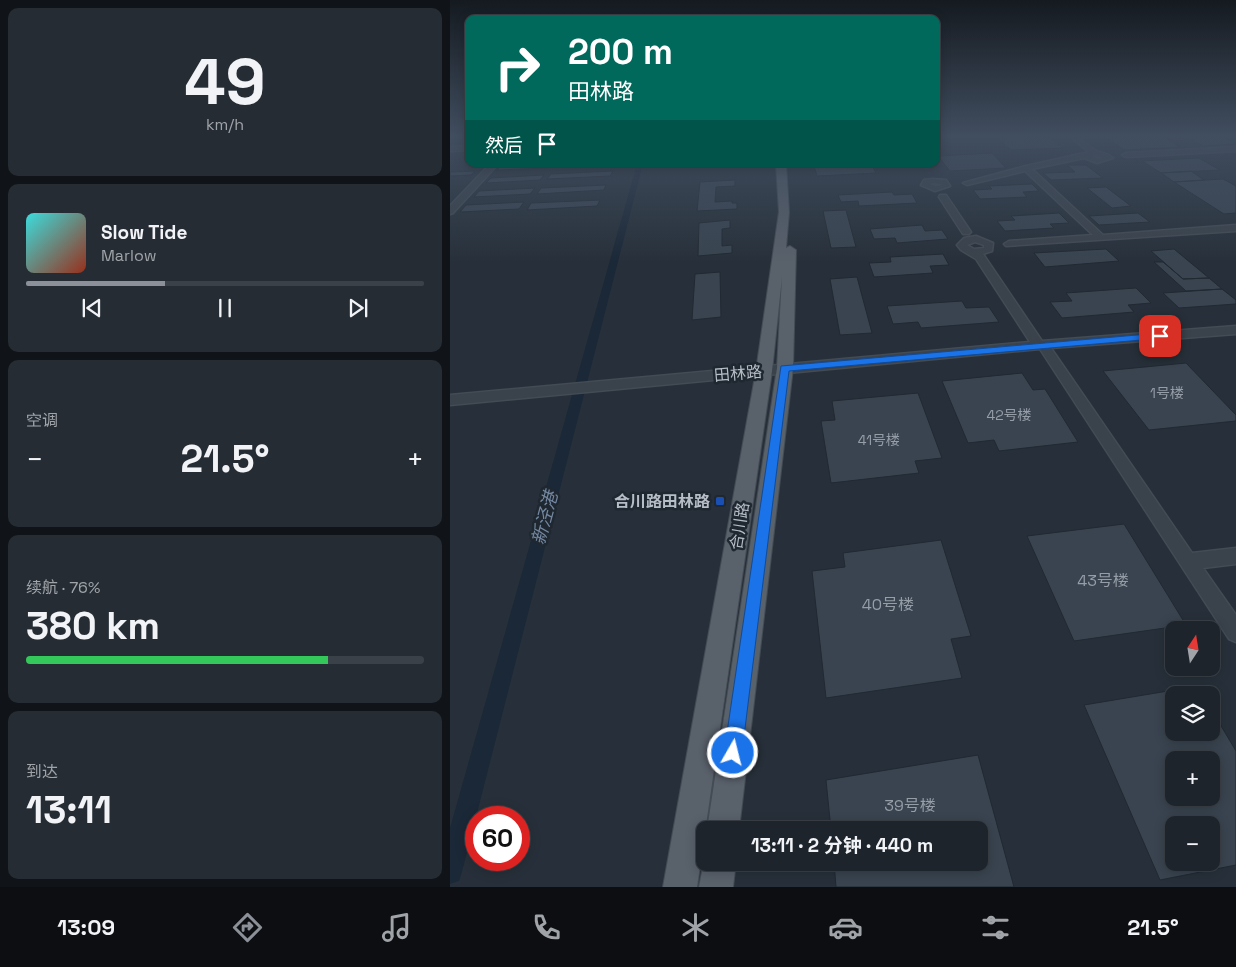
<!DOCTYPE html>
<html lang="zh">
<head>
<meta charset="utf-8">
<style>
	:root { --surface:#1d242c; --page:#252c34; --text:#f1f3f6; --muted:#a0a4a9; --line:#3b4148; --accent:#8c9099 }
	body { margin:0; font-family:"Space Grotesk","Noto Sans SC",sans-serif; background:var(--page); color:var(--text); height:100vh; display:flex; flex-direction:column; font-size:19px; white-space:nowrap }
	* { box-sizing:border-box; margin:0 }
	p { font-size:16px; color:var(--muted) }
	.icon { flex:none; width:28px; height:28px; fill:none; stroke:currentColor; stroke-width:2; stroke-linecap:round; stroke-linejoin:round }
	.map { position:relative; flex:1; overflow:hidden }
	.side { display:flex; flex-direction:column; gap:8px; padding:8px; background:#101418; width:450px }
	.side>* { flex:none }
	.hud { position:absolute; left:15px; top:15px; width:475px; height:152px; border-radius:10px; box-shadow:0 2px 12px #0003,0 0 0 1px var(--line); background:#00695c; color:#fff; overflow:hidden }
	.needle { width:32px; rotate:12deg }
	.fabs { position:absolute; left:715px; top:621px; display:grid; gap:10px }
	.fabs a { display:grid; place-items:center; width:55px; height:55px; border-radius:10px; background:var(--surface); box-shadow:0 2px 12px #0003,0 0 0 1px var(--line); font-size:25px }
	.speed { position:absolute; left:15px; top:806px; display:flex; gap:10px; font-size:25px; font-weight:700; text-align:center }
	.speed>* { display:grid; place-content:center; width:65px; height:65px; border-radius:50%; background:var(--surface); box-shadow:0 2px 12px #0003,0 0 0 1px var(--line); line-height:1 }
	.speed .limit { border:8px solid #d22; background:#fff; color:#111 }
	.pin { position:absolute; display:grid; place-items:center; width:42px; height:42px; color:#fff; margin:-21px; border-radius:10px; box-shadow:0 2px 8px #0006 }
	.me { position:absolute; width:55px; margin:-28px; rotate:8deg; stroke-linejoin:round; filter:drop-shadow(0 0 4px #0008) }
	.turn { display:flex; align-items:center; gap:18px; height:105px; padding:0 20px; font-size:22px }
	.turn .icon { width:65px; height:65px; stroke-width:2.5 }
	.turn b { display:block; font-size:35px; line-height:42px }
	.then { display:flex; align-items:center; height:48px; padding:0 20px; background:#0003; gap:10px; font-size:19px }
	.big { font-size:38px; font-weight:700; line-height:1.1 }
	.side .widget { flex:1; display:flex; flex-direction:column; justify-content:center; gap:8px; min-width:0; padding:0 18px; border-radius:10px; background:var(--page) }
	.side .dial { align-items:center; gap:0 }
	.dial b { font-size:65px; line-height:1 }
	.song { display:flex; align-items:center; gap:15px }
	.cover { width:60px; height:60px; border-radius:8px; background:linear-gradient(135deg,hsl(180 70% 55%),hsl(10 70% 35%)) }
	.played { height:5px; border-radius:2px; background:linear-gradient(90deg,var(--accent) 35%,var(--line) 35%) }
	.keys { display:flex; justify-content:space-around; direction:ltr }
	.heat { display:flex; justify-content:space-between; align-items:center; font-size:28px; direction:ltr }
	.charge { height:8px; border-radius:4px; background:linear-gradient(90deg,#34c759 76%,var(--line) 0) }
	.trip { position:absolute; left:246px; top:821px; width:292px; height:50px; border-radius:10px; background:var(--surface); box-shadow:0 2px 12px #0003,0 0 0 1px var(--line); font-weight:700; line-height:50px; text-align:center }
	.dock { display:flex; height:80px; justify-content:space-around; align-items:center; background:#0c0e12; color:var(--muted) }
	.dock .icon { width:35px; height:35px }
	.dock .on { color:var(--accent) }
	.dock b { font-size:22px; color:var(--text) }
	main { display:flex; flex:1; min-height:0 }
	.map>svg:first-child { display:block }
	.lines { fill:none; stroke-linecap:round; stroke-linejoin:round }
	.canal { fill:#1b2837; fill-rule:evenodd }
	.building { fill:#394450; stroke:#212932; fill-rule:evenodd }
	.minor-casing { stroke:#434b54; stroke-width:3 }
	.major-casing { stroke:#434b54; stroke-width:2 }
	.minor { fill:#3a424b; fill-rule:evenodd }
	.major { fill:#59616b; fill-rule:evenodd }
	.route { fill:#1a73e8; stroke:#114b97 }
	.transit-dot { fill:#1a4fb4; stroke:#1f2730; stroke-width:2 }
	.labels { text-anchor:middle; stroke-width:5; stroke-linejoin:round; paint-order:stroke }
	.number-label { font-size:14px; fill:#959da7 }
	.street-label { font-size:16px; fill:#b6bdc6; stroke:#1f2730 }
	.poi-label { font-size:16px; font-weight:bold; fill:#b6bdc6; stroke:#1f2730; text-anchor:end }
	.near-number-label { font-size:16px; fill:#959da7 }
	.water-label { font-size:18px; font-style:italic; fill:#7488a1; stroke:#1f2730 }
</style>
</head>
<body>
<main>
<section class="side">
<div class="widget dial"><b>49</b><p>km/h</p></div>
<div class="widget">
<div class="song"><i class="cover"></i><div><b>Slow Tide</b><p>Marlow</p></div></div>
<div class="played"></div>
<div class="keys"><svg class="icon" aria-label="previous" viewBox="0 0 24 24"><path d="M18 5L8 12l10 7zM5 5v14"/></svg><svg class="icon" aria-label="pause" viewBox="0 0 24 24"><path d="M8 5v14M16 5v14"/></svg><svg class="icon" aria-label="next" viewBox="0 0 24 24"><path d="M6 5l10 7-10 7zM19 5v14"/></svg></div>
</div>
<div class="widget"><p>空调</p>
<div class="heat"><a>−</a><b class="big">21.5°</b><a>+</a></div>
</div>
<div class="widget"><p>续航 · 76%</p><b class="big">380 km</b><div class="charge"></div></div>
<div class="widget"><p>到达</p><b class="big">13:11</b></div>
</section>
<div class="map">
<svg width="786" height="887" viewBox="0 0 786 887">
	<rect width="100%" height="100%" fill="#27303a"/>
	<g class="lines">
		<path class="canal" d="M187,164H193L12,872L9,881L0,884V828Z"/>
	</g>
	<path class="building" d="M547,137H599L613,148L561,150Z
		M656,137H772L785,144L753,146L739,138H734L738,140L726,141L717,139L730,147L674,150Z
		M542,153L556,168L500,171L488,156Z
		M749,158L770,170L711,173L692,161Z
		M101,164L98,168L47,170L51,165Z
		M421,164L426,173L367,176L364,166Z
		M617,165H636L653,178L601,180L593,173L625,172Z
		M25,171L21,175L0,176V172Z
		M163,171L160,176L97,179L101,174Z
		M741,171L754,180L724,182L711,173Z
		M94,175L90,180L36,183L41,178Z
		M773,179L786,186V213L774,214L724,182Z
		M285,180V186L266,187L265,202L282,201V203H287V209L247,211L250,182Z
		M582,184L589,191L573,192L577,197L530,199L523,190L542,189L539,186Z
		M156,185L154,190L87,194L91,188Z
		M656,187L681,206L662,208L637,188Z
		M85,188L80,194L24,197L29,191Z
		M442,192L444,195L462,194L467,203L409,206L408,201L391,202L388,195Z
		M150,200L147,206L77,210L81,203Z
		M74,202L69,209L10,212L16,205Z
		M396,210L406,247L381,248L373,211Z
		M609,213L619,223L600,224L604,228L555,231L547,221L565,220L561,216Z
		M688,213L700,222L649,225L639,216Z
		M280,220V228L272,229V246L282,245V253L248,256L249,223Z
		M472,225L475,231L492,230L498,239L447,243L445,238L424,239L420,229Z
		M656,249L669,261L595,267L584,253Z
		M724,249L759,278L733,279L701,251Z
		M493,254L499,265L480,266L483,273L424,277L419,263L441,262L440,257Z
		M704,262H713L733,279L759,278L772,289L736,291Z
		M270,272L271,317L242,320L245,274Z
		M407,277L422,333L390,335L380,279Z
		M686,288L701,303L678,305L684,312L612,318L600,302L622,301L616,293Z
		M772,289L786,300V304L729,308L713,293Z
		M512,301L516,308L539,307L549,322L471,328L468,322L443,324L437,306Z
		M736,363L786,415V421L699,430L653,371Z
		M572,373L583,390L595,389L628,442L549,451L544,440L518,443L492,381Z
		M468,393L492,458L465,461L469,473L381,483L371,421L385,420L382,401Z
		M674,524L736,625L624,641L577,536Z
		M491,540L521,636L501,639L512,678L376,698L362,571L395,567L393,553Z
		M748,686L753,695H724V732H761V709L786,751V865L710,880L634,705ZM724,760H761V798H724ZM724,825H761V862H724Z
		M528,755L564,887H386L384,862H530V830H381L376,780Z"/>
	<g class="lines">
		<defs>
			<path id="minor" d="M621,137C633,137 637,147 647,151C653,154 657,153 663,158L647,163L634,158L582,169L653,235L786,225V231L556,246L554,244L559,241L643,235L575,171L517,185L513,183L576,166L639,152ZM645,155L653,157L648,159L642,156Z
				M19,146V150L0,151V147Z
				M786,147V151L676,157L672,155L676,153Z
				M40,164H48L3,213L0,214V206Z
				M483,179L496,180L500,186L485,191L471,185L474,180ZM483,183L491,184V185L486,186L480,184Z
				M490,195H496L521,232L519,234H513L489,197Z
				M526,236L543,243L542,251L533,254L592,341L786,326V334L601,348L742,553L786,548V564L753,568L786,615V642L779,639L590,349L0,405V395L580,342L526,259L511,250L507,245L514,238ZM525,242L534,245V248L524,249L517,245Z"/>
			<path id="major" d="M326,164H336L339,212L336,248L340,246L346,250L343,368L289,830H257L327,368L332,277L322,371L247,887H213L306,371L329,212Z
				M255,856V862H286L283,887H249Z"/>
		</defs>
		<use href="#minor" class="minor-casing"/>
		<use href="#major" class="major-casing"/>
		<use href="#minor" class="minor"/>
		<use href="#major" class="major"/>
	</g>
	<linearGradient id="sky" x2="0" y2="1"><stop stop-color="#151a20"/><stop offset="0.52" stop-color="#414e60"/><stop offset="1" stop-color="#414e60" stop-opacity="0"/></linearGradient>
	<rect width="786" height="262" fill="url(#sky)"/>
	<path class="route" d="M710,333L715,336L714,338L339,371L292,753L290,759L283,762L277,759L274,753L331,366Z"/>
	<rect class="transit-dot" x="265" y="496" width="10" height="10" rx="2.5"/>
	<g class="labels">
		<g class="number-label">
			<text x="717" y="398">1号楼</text>
			<text x="559" y="420">42号楼</text>
			<text x="429" y="445">41号楼</text>
		</g>
		<g class="street-label">
			<text transform="translate(288 373) rotate(-5)" y="6">田林路</text>
			<text transform="translate(289 526) rotate(-81)" y="6">合川路</text>
		</g>
		<g class="poi-label">
			<text x="260" y="507">合川路田林路</text>
		</g>
		<g class="near-number-label">
			<text x="653" y="586">43号楼</text>
			<text x="438" y="610">40号楼</text>
			<text x="460" y="811">39号楼</text>
		</g>
		<g class="water-label">
			<text transform="translate(95 518) rotate(-75)" y="6">新泾港</text>
		</g>
	</g>
</svg>
<div class="fabs">
<a><svg class="needle" viewBox="-14 -14 28 28"><path d="M0-13l5 13h-10z" fill="#e53935"/><path d="M0 13l5-13h-10z" fill="#a0a4a9"/></svg></a>
<a><svg class="icon" aria-label="layers" viewBox="0 0 24 24"><path d="M12 4l9 5-9 5-9-5zM3 14l9 5 9-5"/></svg></a>
<a>+</a>
<a>−</a>
</div>
<div class="speed"><div class="limit">60</div></div>
<div class="pin" style="left:710px;top:336px;background:#d93025"><svg class="icon" aria-label="arrive" viewBox="0 0 24 24"><path d="M6 21V4h12l-3 4 3 4H6"/></svg></div>
<svg class="me" style="left:283px;top:753px" viewBox="-20 -20 40 40"><circle r="17" fill="#1a73e8" stroke="#fff" stroke-width="3"/><path d="M0-11L8 9 0 5-8 9z" fill="#fff"/></svg>
<div class="trip">13:11 · 2 分钟 · 440 m</div>
<div class="hud">
<div class="turn"><svg class="icon" aria-label="right" viewBox="0 0 24 24"><path d="M7 20v-9h11M14 6l5 5-5 5"/></svg><div><b>200 m</b>田林路</div></div>
<div class="then">然后<svg class="icon" aria-label="arrive" viewBox="0 0 24 24"><path d="M6 21V4h12l-3 4 3 4H6"/></svg></div>
</div>
</div>
</main>
<nav class="dock">
<b>13:09</b>
<svg class="icon on" aria-label="directions" viewBox="0 0 24 24"><path d="M12 3l9 9-9 9-9-9zM9 14v-3h6M13 9l2 2-2 2"/></svg>
<svg class="icon" aria-label="music" viewBox="0 0 24 24"><path d="M9 18V5l10-2v13"/><circle cx="6" cy="18" r="3"/><circle cx="16" cy="16" r="3"/></svg>
<svg class="icon" aria-label="phone" viewBox="0 0 24 24"><path d="M5 4h4l2 5-3 2q2 4 5 5l2-3 5 2v4C11 20 4 13 5 4z"/></svg>
<svg class="icon" aria-label="climate" viewBox="0 0 24 24"><path d="M12 3v18M4 7l16 10M4 17L20 7"/></svg>
<svg class="icon" aria-label="car" viewBox="0 0 24 24"><path d="M5 17H2v-5l4-1 3-4h7l3 4 3 1v5h-3M9 17h6M6 11h13"/><circle cx="7" cy="17" r="2"/><circle cx="17" cy="17" r="2"/></svg>
<svg class="icon" aria-label="filters" viewBox="0 0 24 24"><path d="M4 7h16M4 17h16"/><circle cx="9" cy="7" r="2"/><circle cx="15" cy="17" r="2"/></svg>
<b>21.5°</b>
</nav>
</body>
</html>
